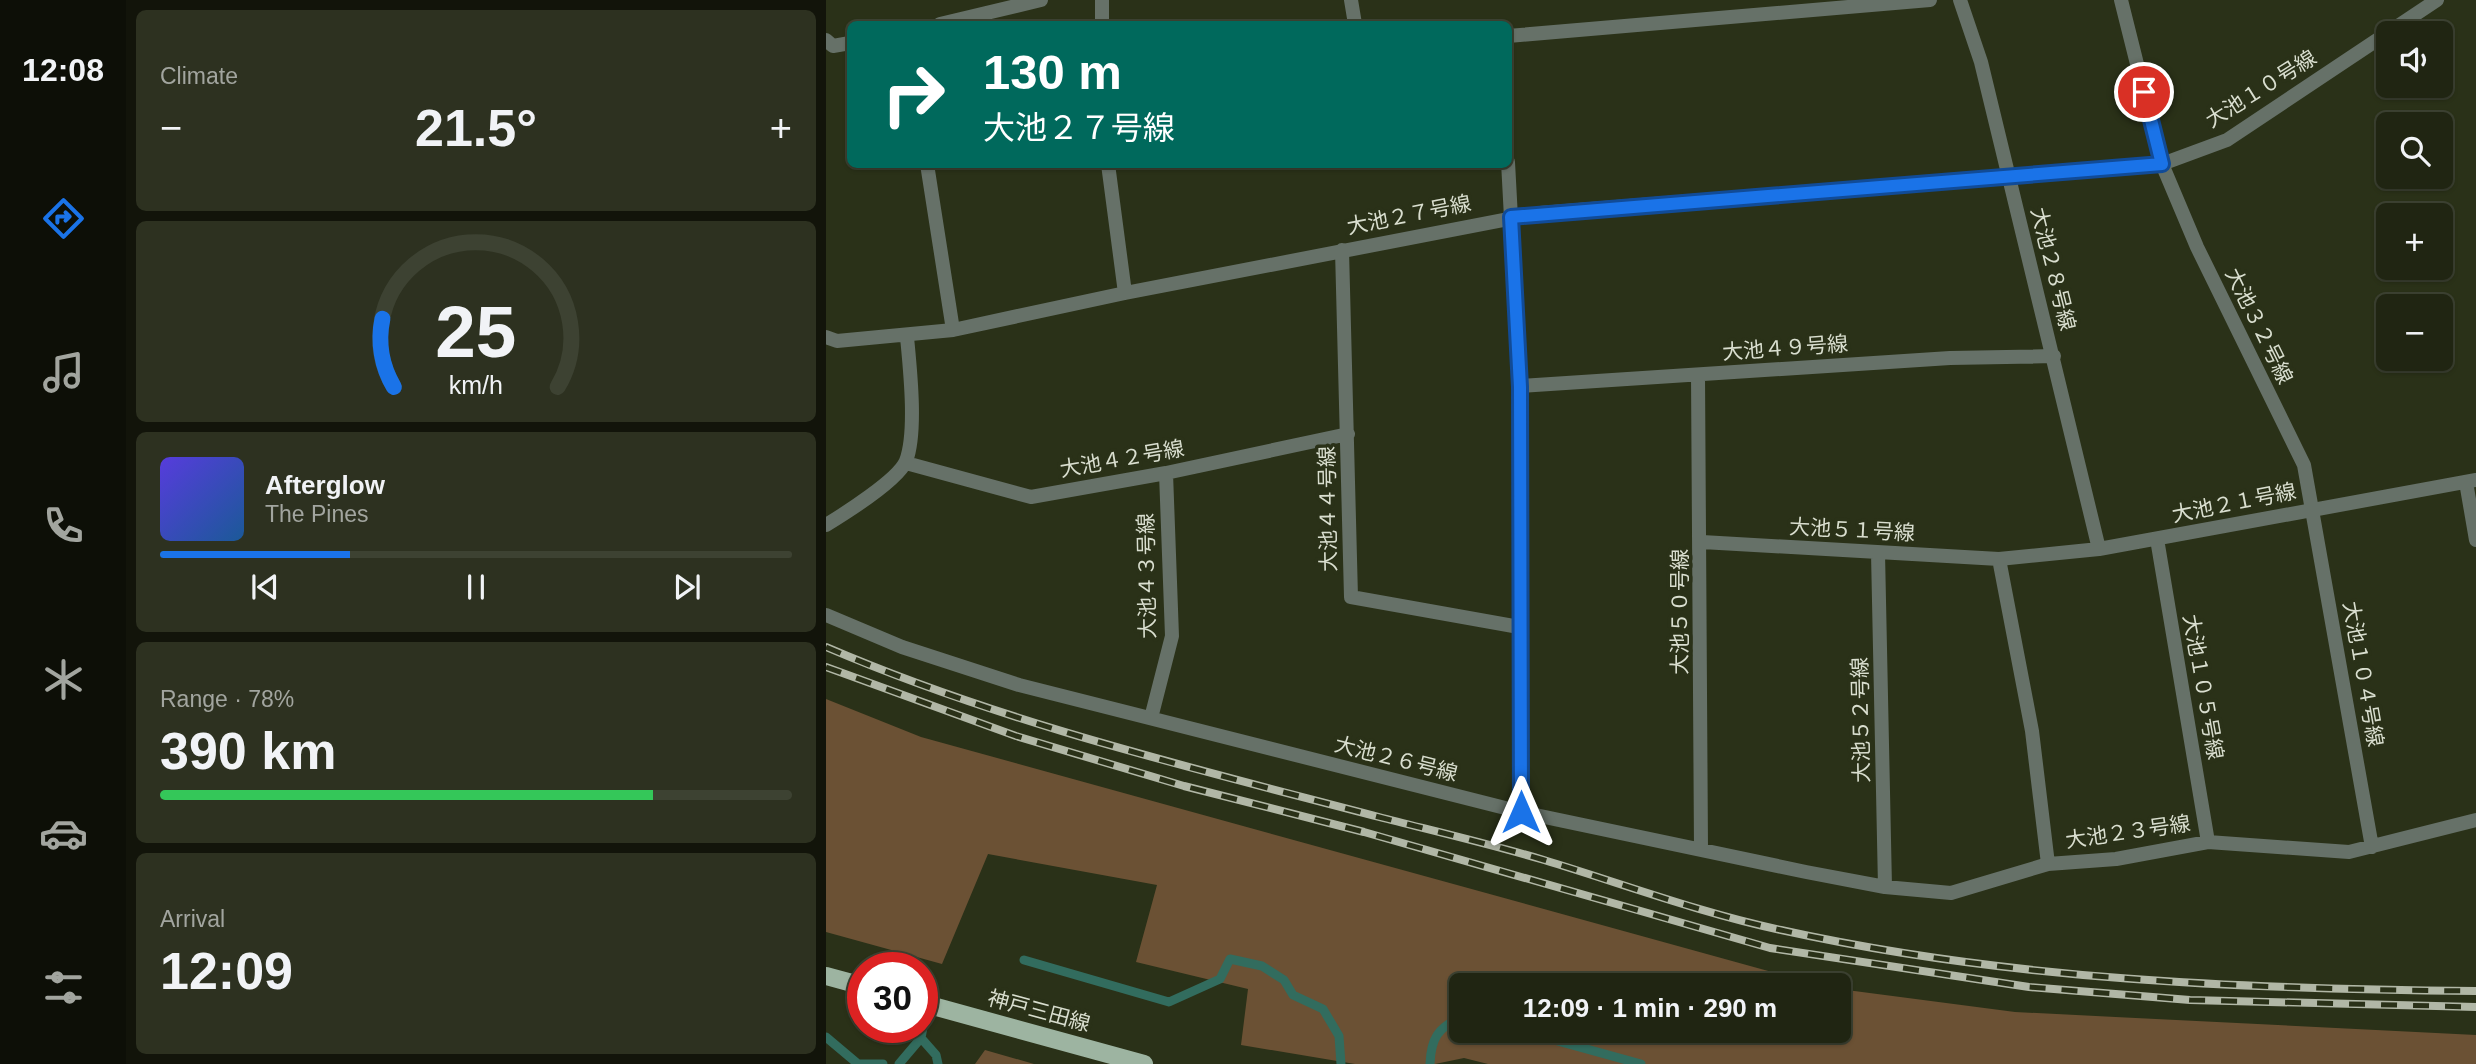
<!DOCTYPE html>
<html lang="en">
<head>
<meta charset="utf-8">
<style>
	:root { --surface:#202512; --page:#2d3120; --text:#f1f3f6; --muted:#a2a59f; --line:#3d4232; --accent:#1a73e8 }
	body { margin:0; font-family:Arial,"Noto Sans JP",sans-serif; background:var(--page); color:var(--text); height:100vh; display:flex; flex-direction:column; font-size:26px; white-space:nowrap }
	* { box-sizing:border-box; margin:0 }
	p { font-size:23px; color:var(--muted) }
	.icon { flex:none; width:38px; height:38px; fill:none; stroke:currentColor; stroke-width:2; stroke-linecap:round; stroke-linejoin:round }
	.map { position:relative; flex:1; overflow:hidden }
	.details { display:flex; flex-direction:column; gap:10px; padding:10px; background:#12140a; width:700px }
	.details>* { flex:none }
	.top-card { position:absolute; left:21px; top:21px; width:665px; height:147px; border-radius:10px; box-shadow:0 2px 5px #0004,0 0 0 2px var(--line); background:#00695c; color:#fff; overflow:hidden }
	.controls { position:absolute; left:1550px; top:21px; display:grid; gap:14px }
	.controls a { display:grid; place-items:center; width:77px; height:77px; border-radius:10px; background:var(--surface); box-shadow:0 2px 5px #0004,0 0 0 2px var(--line); font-size:35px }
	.speed { position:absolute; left:21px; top:952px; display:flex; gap:14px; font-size:35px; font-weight:700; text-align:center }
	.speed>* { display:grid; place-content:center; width:91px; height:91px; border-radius:50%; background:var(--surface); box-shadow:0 2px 5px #0004,0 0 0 2px var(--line); line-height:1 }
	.speed .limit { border:10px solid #d22; background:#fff; color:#111 }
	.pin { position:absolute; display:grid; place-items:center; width:60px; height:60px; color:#fff; margin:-30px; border:4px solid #fff; border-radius:50%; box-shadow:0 2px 7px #0007 }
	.me { position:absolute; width:77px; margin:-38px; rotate:0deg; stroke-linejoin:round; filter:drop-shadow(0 0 5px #0008) }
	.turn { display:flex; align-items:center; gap:24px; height:147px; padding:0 21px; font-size:32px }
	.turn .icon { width:91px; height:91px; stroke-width:2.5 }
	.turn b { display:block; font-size:49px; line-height:60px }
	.big { font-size:52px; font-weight:700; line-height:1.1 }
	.details .widget { flex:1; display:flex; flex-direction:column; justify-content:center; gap:10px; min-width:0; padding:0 24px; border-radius:10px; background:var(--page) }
	.details .dial { align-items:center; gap:0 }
	.dial svg { height:182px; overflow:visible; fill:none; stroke:var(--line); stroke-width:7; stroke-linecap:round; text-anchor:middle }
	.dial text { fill:var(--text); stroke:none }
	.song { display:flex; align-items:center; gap:21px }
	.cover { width:84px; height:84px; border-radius:10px; background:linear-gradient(135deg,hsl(250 70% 55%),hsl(210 70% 35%)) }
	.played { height:7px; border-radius:4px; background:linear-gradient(90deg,var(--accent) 30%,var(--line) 30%) }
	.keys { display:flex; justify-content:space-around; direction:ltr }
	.heat { display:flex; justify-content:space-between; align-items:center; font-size:38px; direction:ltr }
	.charge { height:10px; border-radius:5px; background:linear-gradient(90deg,#34c759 78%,var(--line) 0) }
	.trip { position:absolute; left:623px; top:973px; width:402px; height:70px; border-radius:10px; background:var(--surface); box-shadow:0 2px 5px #0004,0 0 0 2px var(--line); font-weight:700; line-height:70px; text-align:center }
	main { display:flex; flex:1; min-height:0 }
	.tab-bar { display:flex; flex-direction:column; width:126px; justify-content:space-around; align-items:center; background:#0d0f07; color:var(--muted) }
	.tab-bar .icon { width:49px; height:49px }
	.tab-bar .on { color:var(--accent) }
	.tab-bar b { font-size:32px; color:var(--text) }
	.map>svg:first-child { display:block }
	.green { fill:#6b5134 }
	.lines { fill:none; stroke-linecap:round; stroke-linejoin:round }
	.stream { stroke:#326c5e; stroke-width:9 }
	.street { stroke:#667168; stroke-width:14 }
	.primary { stroke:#9db4a1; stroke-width:18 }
	.rail-casing { stroke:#b1b7a6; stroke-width:8 }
	.rail { stroke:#2a3118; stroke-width:5; stroke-dasharray:16; stroke-linecap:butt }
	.route-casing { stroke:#114b97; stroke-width:18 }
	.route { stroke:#1a73e8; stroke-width:12 }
	.labels { text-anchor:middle; stroke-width:7; stroke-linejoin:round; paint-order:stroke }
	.street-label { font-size:21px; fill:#d9decf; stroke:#2a3118 }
</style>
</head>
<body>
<main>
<nav class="tab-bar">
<b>12:08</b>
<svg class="icon on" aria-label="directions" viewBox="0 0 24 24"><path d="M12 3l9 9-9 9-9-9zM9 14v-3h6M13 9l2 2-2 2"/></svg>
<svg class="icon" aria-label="music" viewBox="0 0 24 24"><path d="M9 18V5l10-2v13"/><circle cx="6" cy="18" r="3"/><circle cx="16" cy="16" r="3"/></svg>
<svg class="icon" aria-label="phone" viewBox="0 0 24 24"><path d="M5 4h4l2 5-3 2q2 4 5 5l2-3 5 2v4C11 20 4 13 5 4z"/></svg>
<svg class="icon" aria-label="climate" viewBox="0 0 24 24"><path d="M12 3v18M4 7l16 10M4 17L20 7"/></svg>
<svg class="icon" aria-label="car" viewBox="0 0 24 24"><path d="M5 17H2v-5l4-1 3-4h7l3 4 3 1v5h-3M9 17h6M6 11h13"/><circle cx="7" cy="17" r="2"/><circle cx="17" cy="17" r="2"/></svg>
<svg class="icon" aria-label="filters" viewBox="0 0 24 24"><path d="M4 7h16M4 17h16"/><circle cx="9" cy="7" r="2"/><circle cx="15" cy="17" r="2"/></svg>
</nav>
<section class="details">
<div class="widget"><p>Climate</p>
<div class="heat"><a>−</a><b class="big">21.5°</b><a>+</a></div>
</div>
<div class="widget dial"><svg viewBox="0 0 100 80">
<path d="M14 69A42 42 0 1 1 86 69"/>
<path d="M14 69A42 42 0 0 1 9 39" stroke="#1a73e8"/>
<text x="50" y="56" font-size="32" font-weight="700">25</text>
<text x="50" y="72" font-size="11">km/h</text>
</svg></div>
<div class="widget">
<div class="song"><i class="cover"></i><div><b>Afterglow</b><p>The Pines</p></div></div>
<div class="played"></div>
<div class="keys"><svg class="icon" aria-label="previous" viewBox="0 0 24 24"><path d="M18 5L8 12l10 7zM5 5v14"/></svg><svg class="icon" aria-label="pause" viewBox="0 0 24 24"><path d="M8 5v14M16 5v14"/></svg><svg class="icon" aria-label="next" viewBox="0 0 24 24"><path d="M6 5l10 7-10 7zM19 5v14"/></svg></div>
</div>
<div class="widget"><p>Range · 78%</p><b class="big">390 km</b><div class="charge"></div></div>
<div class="widget"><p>Arrival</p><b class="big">12:09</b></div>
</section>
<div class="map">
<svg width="1650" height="1064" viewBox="0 0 1650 1064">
	<rect width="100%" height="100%" fill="#2a3118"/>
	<path class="green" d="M0,699L95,737L993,985H635V1031H1013V989L1189,1012L1650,1035V1064H662L638,1058L609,1064H529L415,1045L422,989L310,962L331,885L162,854L116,964L0,932Z
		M159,1050L208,1064H149Z"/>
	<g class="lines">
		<path class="stream" d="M198,960L343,1002L394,979L404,959L436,966L458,980L467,995L497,1009L513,1036L515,1064
			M696,1031L815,1064
			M0,1037L32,1064H57
			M95,1038L110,1055L112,1064
			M73,1064L95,1038L98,1022
			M604,1064C605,1038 612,1028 635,1017"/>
		<path class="street" d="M276,0V24
			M525,0L529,24
			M1134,0L1155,62L1273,549
			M1295,0L1336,164L1371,247L1478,465L1546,847
			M114,24L215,0
			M682,36L1104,0
			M0,40L7,46L24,43
			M682,162L694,386L695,812
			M101,164L127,330
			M282,164L299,293
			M516,250L525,597L693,627
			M0,337L11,341L127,330L299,293L714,213L1336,164L1401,140L1611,0
			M872,375L875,849
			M694,386L1124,358L1228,356
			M80,463L205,497L340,473L522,434
			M1640,482L1650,540
			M0,525C18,514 72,480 80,461C91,432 84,369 81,337
			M1331,539L1382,842
			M876,542L1173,559L1273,549L1650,480
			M1052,553L1059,887
			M1173,559L1206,731L1222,864L1290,859L1382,842L1523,852L1650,820
			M0,615L76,647L193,685L695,812L980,872L1059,887L1125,893L1222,864
			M325,718L346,636L340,473"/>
		<path class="primary" d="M0,976L37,986
			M96,1003L318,1064"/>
		<defs>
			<path id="rail" d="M0,647C177,723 367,768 553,817C608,831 664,844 718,860C797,884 875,913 955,930C1182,980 1418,989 1650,991
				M0,667L190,736L358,786L538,832L944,948L1203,987L1364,1000L1650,1007"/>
		</defs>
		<use href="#rail" class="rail-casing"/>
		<use href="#rail" class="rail"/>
	</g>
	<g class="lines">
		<defs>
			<path id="route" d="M695,812L694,387L685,217L1336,164L1318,92"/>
		</defs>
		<use href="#route" class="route-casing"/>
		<use href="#route" class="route"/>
	</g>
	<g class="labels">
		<g class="street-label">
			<text transform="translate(1435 89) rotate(-32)" y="7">大池１０号線</text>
			<text transform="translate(583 215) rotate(-11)" y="7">大池２７号線</text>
			<text transform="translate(1227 269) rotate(76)" y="7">大池２８号線</text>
			<text transform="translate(1433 326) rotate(64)" y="7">大池３２号線</text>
			<text transform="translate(959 348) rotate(-4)" y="7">大池４９号線</text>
			<text transform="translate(296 459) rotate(-10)" y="7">大池４２号線</text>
			<text transform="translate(1408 503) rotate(-11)" y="7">大池２１号線</text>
			<text transform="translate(502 509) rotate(-91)" y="7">大池４４号線</text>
			<text transform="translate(1026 530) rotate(3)" y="7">大池５１号線</text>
			<text transform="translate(321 576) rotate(-91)" y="7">大池４３号線</text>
			<text transform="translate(854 612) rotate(-90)" y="7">大池５０号線</text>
			<text transform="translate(1537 674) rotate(80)" y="7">大池１０４号線</text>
			<text transform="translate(1377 687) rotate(80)" y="7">大池１０５号線</text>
			<text transform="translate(1035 720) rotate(-91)" y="7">大池５２号線</text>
			<text transform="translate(570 759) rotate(14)" y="7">大池２６号線</text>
			<text transform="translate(1302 832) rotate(-8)" y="7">大池２３号線</text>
			<text transform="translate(213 1011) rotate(15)" y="7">神戸三田線</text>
		</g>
	</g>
</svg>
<div class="controls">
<a><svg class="icon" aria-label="sound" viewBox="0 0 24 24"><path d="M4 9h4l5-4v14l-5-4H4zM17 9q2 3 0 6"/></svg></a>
<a><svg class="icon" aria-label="search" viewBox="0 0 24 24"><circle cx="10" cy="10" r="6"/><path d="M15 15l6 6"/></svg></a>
<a>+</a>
<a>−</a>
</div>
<div class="speed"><div class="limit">30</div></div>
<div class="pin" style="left:1318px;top:92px;background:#d93025"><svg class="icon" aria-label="arrive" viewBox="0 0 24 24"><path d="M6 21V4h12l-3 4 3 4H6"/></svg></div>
<svg class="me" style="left:695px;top:812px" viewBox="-20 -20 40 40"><path d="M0-17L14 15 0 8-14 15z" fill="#1a73e8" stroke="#fff" stroke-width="4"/></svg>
<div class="trip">12:09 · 1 min · 290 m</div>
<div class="top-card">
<div class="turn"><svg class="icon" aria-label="right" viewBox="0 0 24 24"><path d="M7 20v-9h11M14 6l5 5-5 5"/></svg><div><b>130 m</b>大池２７号線</div></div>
</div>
</div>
</main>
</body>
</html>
